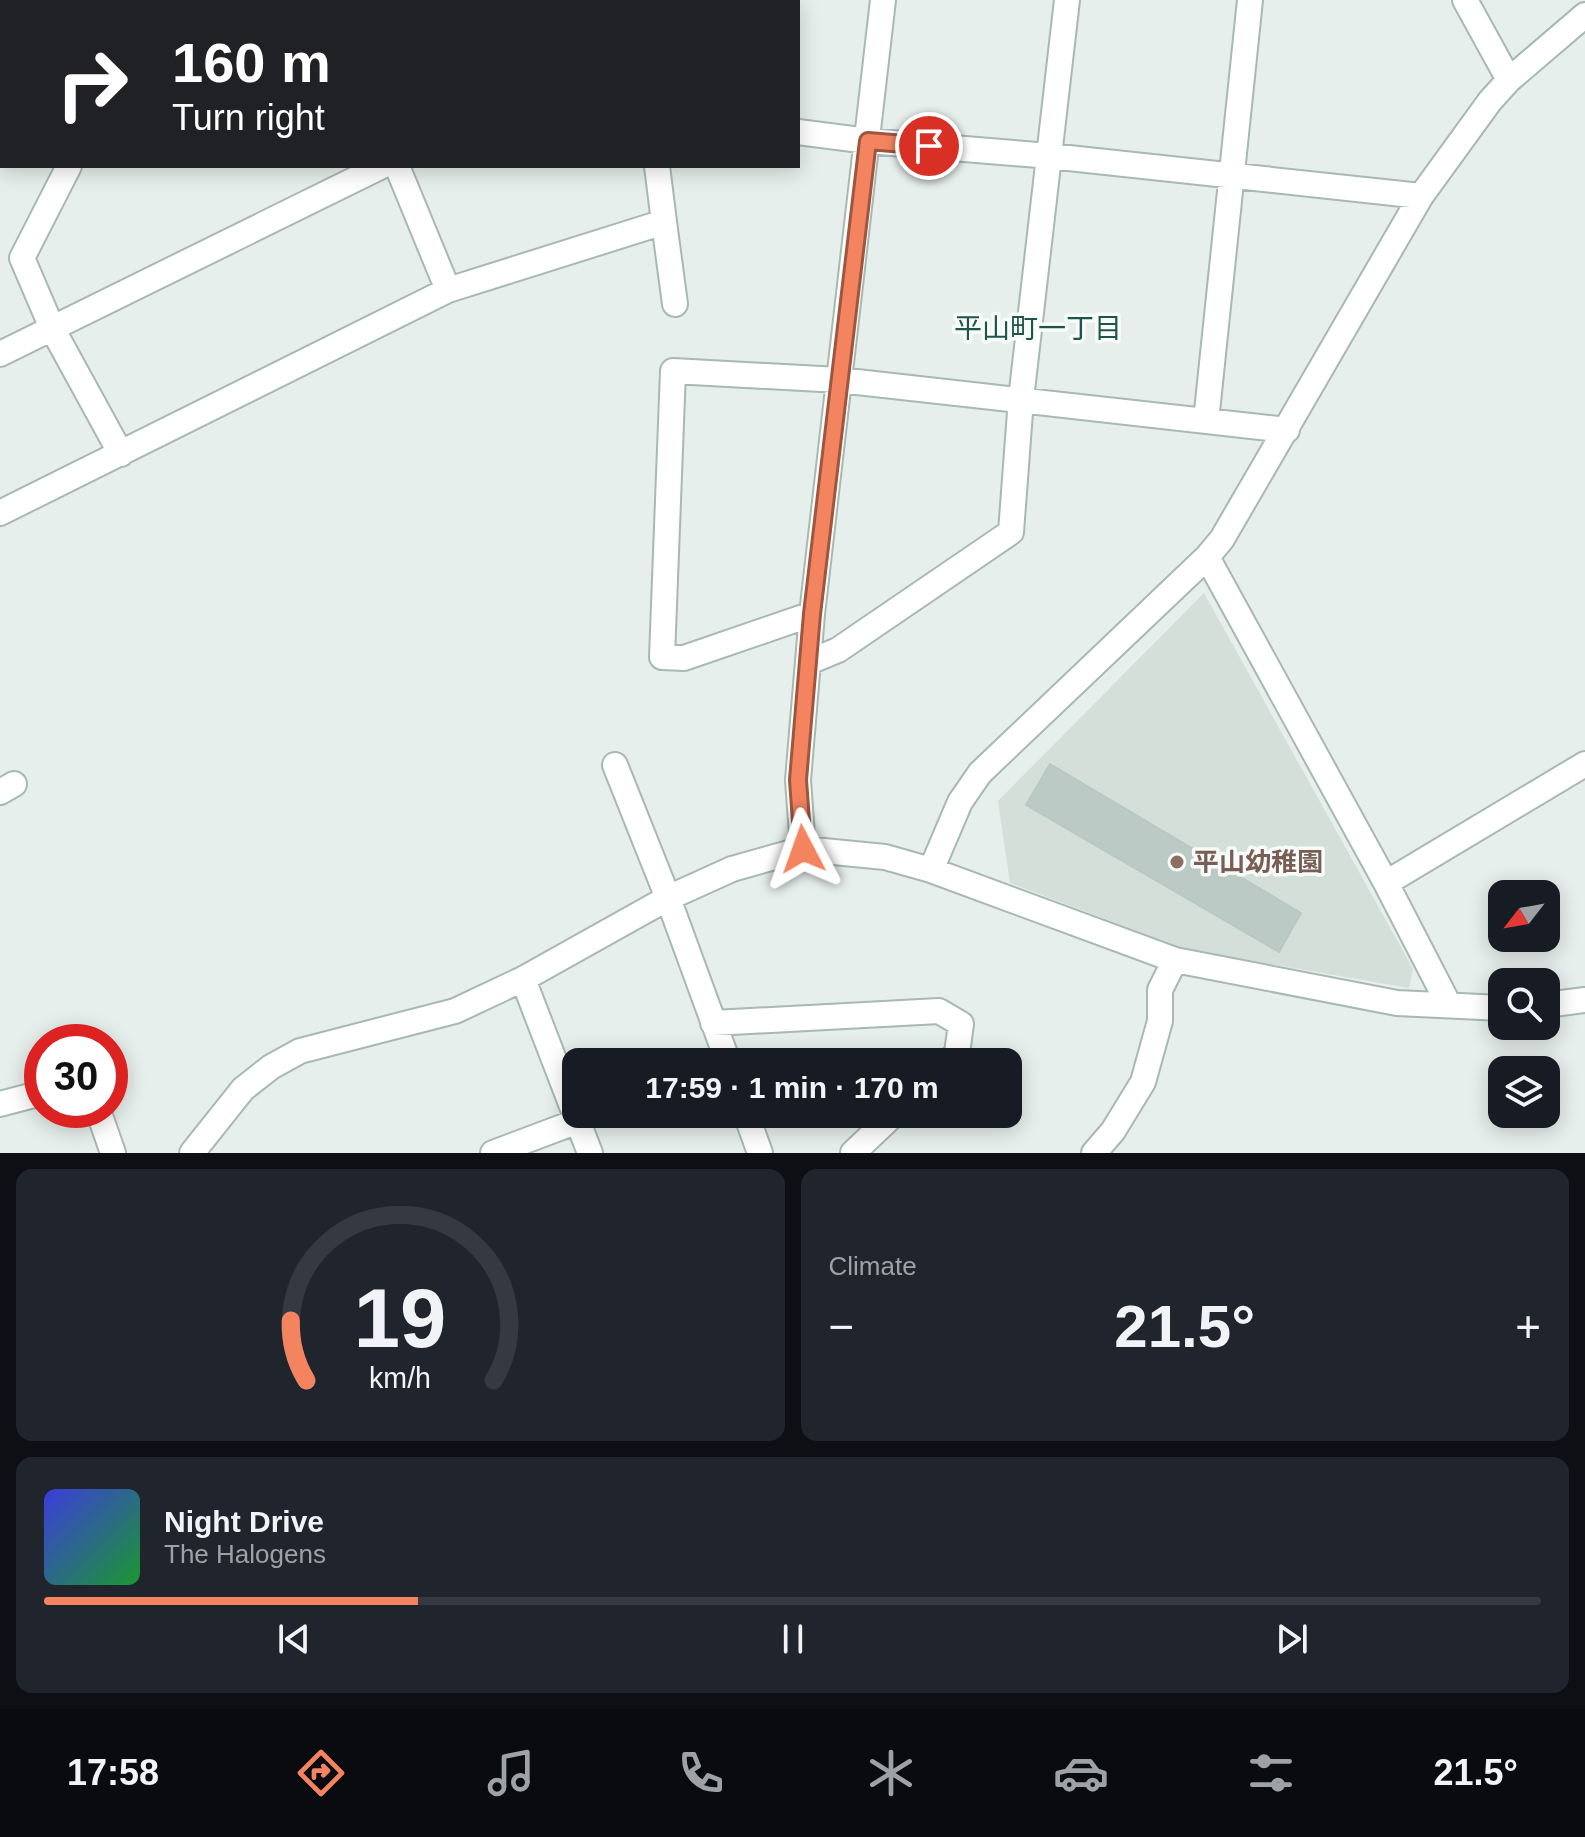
<!DOCTYPE html>
<html lang="en">
<head>
<meta charset="utf-8">
<style>
	:root { --surface:#171b24; --page:#20242c; --text:#f1f3f6; --muted:#9ea1a6; --line:#363941; --accent:#f4845f }
	body { margin:0; font-family:Arial,"Noto Sans JP",sans-serif; background:var(--page); color:var(--text); height:100vh; display:flex; flex-direction:column; font-size:30px; white-space:nowrap }
	* { box-sizing:border-box; margin:0 }
	p { font-size:26px; color:var(--muted) }
	.icon { flex:none; width:44px; height:44px; fill:none; stroke:currentColor; stroke-width:2; stroke-linecap:round; stroke-linejoin:round }
	.map { position:relative; height:1153px; overflow:hidden }
	.details { display:flex; flex-direction:column; gap:16px; padding:16px; background:#0d0f14; flex:1 }
	.details>* { flex:none }
	.top-card { position:absolute; left:0px; top:0px; width:800px; height:168px; box-shadow:0 4px 20px #0003; background:#202124; color:#fff; overflow:hidden }
	.needle { width:52px; rotate:239deg }
	.tools { position:absolute; left:1488px; top:880px; display:grid; gap:16px }
	.tools a { display:grid; place-items:center; width:72px; height:72px; border-radius:16px; background:var(--surface); box-shadow:0 4px 20px #0003; font-size:40px }
	.speed { position:absolute; left:24px; top:1024px; display:flex; gap:16px; font-size:40px; font-weight:700; text-align:center }
	.speed>* { display:grid; place-content:center; width:104px; height:104px; border-radius:50%; background:var(--surface); box-shadow:0 4px 20px #0003; line-height:1 }
	.speed .limit { border:12px solid #d22; background:#fff; color:#111 }
	.pin { position:absolute; display:grid; place-items:center; width:68px; height:68px; color:#fff; margin:-34px; border:4px solid #fff; border-radius:50%; box-shadow:0 2px 8px #0007 }
	.me { position:absolute; width:88px; margin:-44px; rotate:356deg; stroke-linejoin:round; filter:drop-shadow(0 0 6px #0008) }
	.turn { display:flex; align-items:center; gap:28px; height:168px; padding:0 40px; font-size:36px }
	.turn .icon { width:104px; height:104px; stroke-width:2.5 }
	.turn b { display:block; font-size:56px; line-height:68px }
	.big { font-size:60px; font-weight:700; line-height:1.1 }
	.details .card { flex:1; display:flex; flex-direction:column; justify-content:center; gap:12px; min-width:0; padding:0 28px; border-radius:16px; background:var(--page) }
	.details .dial { align-items:center; gap:0 }
	.dial svg { height:208px; overflow:visible; fill:none; stroke:var(--line); stroke-width:7; stroke-linecap:round; text-anchor:middle }
	.dial text { fill:var(--text); stroke:none }
	.song { display:flex; align-items:center; gap:24px }
	.cover { width:96px; height:96px; border-radius:12px; background:linear-gradient(135deg,hsl(240 70% 55%),hsl(130 70% 35%)) }
	.played { height:8px; border-radius:4px; background:linear-gradient(90deg,var(--accent) 25%,var(--line) 25%) }
	.keys { display:flex; justify-content:space-around; direction:ltr }
	.heat { display:flex; justify-content:space-between; align-items:center; font-size:44px; direction:ltr }
	.details .tiles { flex:1; display:grid; gap:16px; grid-template-columns:1fr 1fr }
	.card:last-child { grid-column:span 2 }
	.trip { position:absolute; left:562px; top:1048px; width:460px; height:80px; border-radius:16px; background:var(--surface); box-shadow:0 4px 20px #0003; font-weight:700; line-height:80px; text-align:center }
	.tabs { display:flex; height:128px; justify-content:space-around; align-items:center; background:#090b0e; color:var(--muted) }
	.tabs .icon { width:56px; height:56px }
	.tabs .on { color:var(--accent) }
	.tabs b { font-size:36px; color:var(--text) }
	.map>svg:first-child { display:block }
	.built { fill:#d4dfda }
	.building { fill:#bbcac4; stroke:#b8c9c2; stroke-width:2 }
	.lines { fill:none; stroke-linecap:round; stroke-linejoin:round }
	.minor-casing { stroke:#a8b8b2; stroke-width:28 }
	.minor { stroke:#fff; stroke-width:24 }
	.route-casing { stroke:#9f563e; stroke-width:20 }
	.route { stroke:#f4845f; stroke-width:14 }
	.education-dot { fill:#8d6e63; stroke:#f7fbf9; stroke-width:3 }
	.labels { text-anchor:middle; stroke-width:7; stroke-linejoin:round; paint-order:stroke }
	.education-label { font-size:26px; font-weight:bold; fill:#785e54; stroke:#f7fbf9; text-anchor:start }
	.neighbourhood-label { font-size:28px; fill:#1f5548; stroke:#f7fbf9 }
</style>
</head>
<body>
<div class="map">
<svg width="1585" height="1153" viewBox="0 0 1585 1153">
	<rect width="100%" height="100%" fill="#e6efeb"/>
	<path class="built" d="M1204,593L1413,969L1409,988L1188,950L1010,883L998,801Z"/>
	<path class="building" d="M1050,764L1301,913L1279,952L1026,805Z"/>
	<g class="lines">
		<defs>
			<path id="minor" d="M121,0V2
				M329,0L330,2
				M642,0L643,2
				M1465,0L1509,80
				M431,2L443,0
				M798,132L868,141L1050,156L1421,196
				M69,166L22,258L52,328L121,454
				M397,166L448,290
				M664,222L675,304
				M0,354L382,166
				M1206,421L1250,0
				M0,513L448,290L664,222L657,166
				M1207,557L1386,883L1449,1005
				M812,614L684,658L662,657L673,371L839,380L1287,430
				M809,662L838,650L1011,532L1021,399L1067,0
				M615,765L668,898L728,1062
				M0,792L14,784
				M803,849L798,780L812,614L883,0
				M931,870L960,802L980,773L1207,557L1222,539L1421,196L1490,101L1509,80L1585,15
				M1386,883L1585,764
				M523,979L590,1153
				M1546,1005L1585,1000
				M713,1023L939,1011L961,1024L957,1053L948,1062
				M0,1104L42,1093
				M98,1110L113,1153
				M746,1114L760,1153
				M192,1153L243,1089L271,1067L300,1051L455,1011L523,979L668,898L732,869L803,849L885,857L931,870L1175,960L1397,1003L1502,1008
				M493,1153L578,1121
				M853,1153L894,1114
				M1094,1153L1113,1131L1143,1082L1160,1021V990L1175,960"/>
		</defs>
		<use href="#minor" class="minor-casing"/>
		<use href="#minor" class="minor"/>
	</g>
	<g class="lines">
		<defs>
			<path id="route" d="M803,849L798,780L812,614L868,141L929,146"/>
		</defs>
		<use href="#route" class="route-casing"/>
		<use href="#route" class="route"/>
	</g>
	<circle class="education-dot" cx="1177" cy="862" r="8"/>
	<g class="labels">
		<g class="education-label">
			<text x="1193" y="871">平山幼稚園</text>
		</g>
		<g class="neighbourhood-label">
			<text x="1038" y="338">平山町一丁目</text>
		</g>
	</g>
</svg>
<div class="tools">
<a><svg class="needle" viewBox="-14 -14 28 28"><path d="M0-13l5 13h-10z" fill="#e53935"/><path d="M0 13l5-13h-10z" fill="#9ea1a6"/></svg></a>
<a><svg class="icon" aria-label="search" viewBox="0 0 24 24"><circle cx="10" cy="10" r="6"/><path d="M15 15l6 6"/></svg></a>
<a><svg class="icon" aria-label="layers" viewBox="0 0 24 24"><path d="M12 4l9 5-9 5-9-5zM3 14l9 5 9-5"/></svg></a>
</div>
<div class="speed"><div class="limit">30</div></div>
<div class="pin" style="left:929px;top:146px;background:#d93025"><svg class="icon" aria-label="arrive" viewBox="0 0 24 24"><path d="M6 21V4h12l-3 4 3 4H6"/></svg></div>
<svg class="me" style="left:803px;top:849px" viewBox="-20 -20 40 40"><path d="M0-17L14 15 0 8-14 15z" fill="#f4845f" stroke="#fff" stroke-width="4"/></svg>
<div class="trip">17:59 · 1 min · 170 m</div>
<div class="top-card">
<div class="turn"><svg class="icon" aria-label="right" viewBox="0 0 24 24"><path d="M7 20v-9h11M14 6l5 5-5 5"/></svg><div><b>160 m</b>Turn right</div></div>
</div>
</div>
<section class="details">
<div class="tiles">
<div class="card dial"><svg viewBox="0 0 100 80">
<path d="M14 69A42 42 0 1 1 86 69"/>
<path d="M14 69A42 42 0 0 1 8 46" stroke="#f4845f"/>
<text x="50" y="56" font-size="32" font-weight="700">19</text>
<text x="50" y="72" font-size="11">km/h</text>
</svg></div>
<div class="card"><p>Climate</p>
<div class="heat"><a>−</a><b class="big">21.5°</b><a>+</a></div>
</div>
<div class="card">
<div class="song"><i class="cover"></i><div><b>Night Drive</b><p>The Halogens</p></div></div>
<div class="played"></div>
<div class="keys"><svg class="icon" aria-label="previous" viewBox="0 0 24 24"><path d="M18 5L8 12l10 7zM5 5v14"/></svg><svg class="icon" aria-label="pause" viewBox="0 0 24 24"><path d="M8 5v14M16 5v14"/></svg><svg class="icon" aria-label="next" viewBox="0 0 24 24"><path d="M6 5l10 7-10 7zM19 5v14"/></svg></div>
</div>
</div>
</section>
<nav class="tabs">
<b>17:58</b>
<svg class="icon on" aria-label="directions" viewBox="0 0 24 24"><path d="M12 3l9 9-9 9-9-9zM9 14v-3h6M13 9l2 2-2 2"/></svg>
<svg class="icon" aria-label="music" viewBox="0 0 24 24"><path d="M9 18V5l10-2v13"/><circle cx="6" cy="18" r="3"/><circle cx="16" cy="16" r="3"/></svg>
<svg class="icon" aria-label="phone" viewBox="0 0 24 24"><path d="M5 4h4l2 5-3 2q2 4 5 5l2-3 5 2v4C11 20 4 13 5 4z"/></svg>
<svg class="icon" aria-label="climate" viewBox="0 0 24 24"><path d="M12 3v18M4 7l16 10M4 17L20 7"/></svg>
<svg class="icon" aria-label="car" viewBox="0 0 24 24"><path d="M5 17H2v-5l4-1 3-4h7l3 4 3 1v5h-3M9 17h6M6 11h13"/><circle cx="7" cy="17" r="2"/><circle cx="17" cy="17" r="2"/></svg>
<svg class="icon" aria-label="filters" viewBox="0 0 24 24"><path d="M4 7h16M4 17h16"/><circle cx="9" cy="7" r="2"/><circle cx="15" cy="17" r="2"/></svg>
<b>21.5°</b>
</nav>
</body>
</html>
